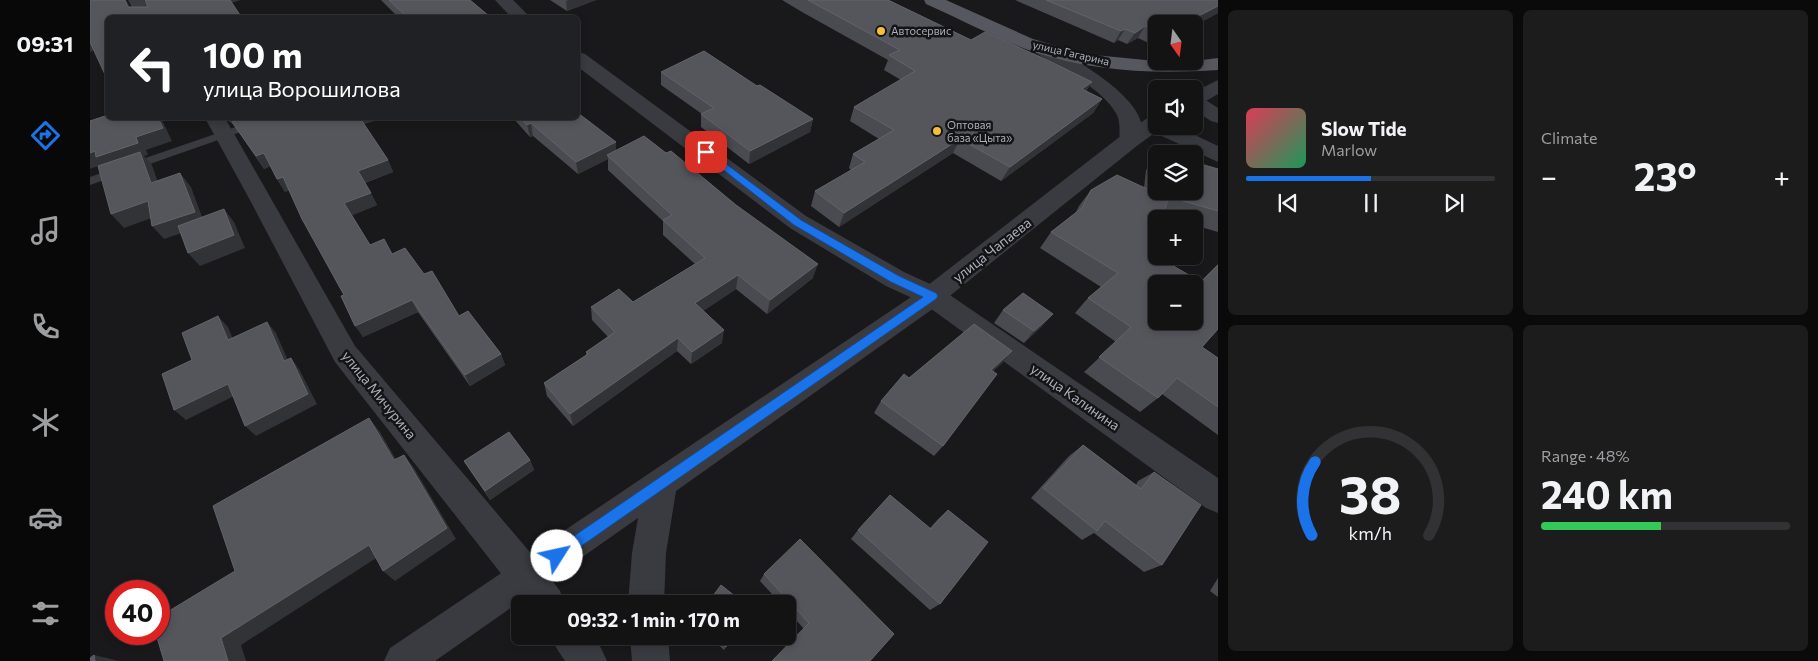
<!DOCTYPE html>
<html lang="en">
<head>
<meta charset="utf-8">
<style>
	:root { --surface:#131314; --page:#1c1c1d; --text:#f1f3f6; --muted:#9d9ea0; --line:#323234; --accent:#1a73e8 }
	body { margin:0; font-family:Commissioner,sans-serif; background:var(--page); color:var(--text); height:100vh; display:flex; flex-direction:column; font-size:19px; white-space:nowrap }
	* { box-sizing:border-box; margin:0 }
	p { font-size:16px; color:var(--muted) }
	.icon { flex:none; width:28px; height:28px; fill:none; stroke:currentColor; stroke-width:2; stroke-linecap:round; stroke-linejoin:round }
	.map { position:relative; flex:1; overflow:hidden }
	.details { display:flex; flex-direction:column; gap:10px; padding:10px; background:#0a0a0b; width:600px }
	.details>* { flex:none }
	.banner { position:absolute; left:15px; top:15px; width:475px; height:105px; border-radius:8px; box-shadow:0 2px 8px #0003,0 0 0 1px var(--line); background:#202124; color:#fff; overflow:hidden }
	.needle { width:32px; rotate:166deg }
	.tools { position:absolute; left:1058px; top:15px; display:grid; gap:10px }
	.tools a { display:grid; place-items:center; width:55px; height:55px; border-radius:8px; background:var(--surface); box-shadow:0 2px 8px #0003,0 0 0 1px var(--line); font-size:25px }
	.speed { position:absolute; left:15px; top:580px; display:flex; gap:10px; font-size:25px; font-weight:700; text-align:center }
	.speed>* { display:grid; place-content:center; width:65px; height:65px; border-radius:50%; background:var(--surface); box-shadow:0 2px 8px #0003,0 0 0 1px var(--line); line-height:1 }
	.speed .limit { border:8px solid #d22; background:#fff; color:#111 }
	.pin { position:absolute; display:grid; place-items:center; width:42px; height:42px; color:#fff; margin:-21px; border-radius:10px; box-shadow:0 2px 8px #0006 }
	.me { position:absolute; width:55px; margin:-28px; rotate:55deg; stroke-linejoin:round; filter:drop-shadow(0 0 4px #0008) }
	.turn { display:flex; align-items:center; gap:18px; height:105px; padding:0 15px; font-size:22px }
	.turn .icon { width:65px; height:65px; stroke-width:2.5 }
	.turn b { display:block; font-size:35px; line-height:42px }
	.big { font-size:38px; font-weight:700; line-height:1.1 }
	.details .widget { flex:1; display:flex; flex-direction:column; justify-content:center; gap:8px; min-width:0; padding:0 18px; border-radius:8px; background:var(--page) }
	.details .dial { align-items:center; gap:0 }
	.dial svg { height:130px; overflow:visible; fill:none; stroke:var(--line); stroke-width:7; stroke-linecap:round; text-anchor:middle }
	.dial text { fill:var(--text); stroke:none }
	.song { display:flex; align-items:center; gap:15px }
	.cover { width:60px; height:60px; border-radius:8px; background:linear-gradient(135deg,hsl(350 70% 55%),hsl(150 70% 35%)) }
	.played { height:5px; border-radius:2px; background:linear-gradient(90deg,var(--accent) 50%,var(--line) 50%) }
	.keys { display:flex; justify-content:space-around; direction:ltr }
	.heat { display:flex; justify-content:space-between; align-items:center; font-size:28px; direction:ltr }
	.charge { height:8px; border-radius:4px; background:linear-gradient(90deg,#34c759 48%,var(--line) 0) }
	.details .tiles { flex:1; display:grid; gap:10px; grid-template-columns:repeat(2,1fr) }
	.trip { position:absolute; left:421px; top:595px; width:285px; height:50px; border-radius:8px; background:var(--surface); box-shadow:0 2px 8px #0003,0 0 0 1px var(--line); font-weight:700; line-height:50px; text-align:center }
	main { display:flex; flex:1; min-height:0 }
	.dock { display:flex; flex-direction:column; width:90px; justify-content:space-around; align-items:center; background:#080808; color:var(--muted) }
	.dock .icon { width:35px; height:35px }
	.dock .current { color:var(--accent) }
	.dock b { font-size:22px; color:var(--text) }
	.map>svg:first-child { display:block }
	.lines { fill:none; stroke-linecap:round; stroke-linejoin:round }
	.service { fill:#3a3b40; fill-rule:evenodd }
	.minor { fill:#3a3b40; fill-rule:evenodd }
	.tertiary { fill:#3a3b40; fill-rule:evenodd }
	.primary { fill:#56575f; fill-rule:evenodd }
	.wall { fill:#4a4b50 }
	.shaded-wall { fill:#323336 }
	.building { fill:#55565c; stroke:#62646a; fill-rule:evenodd }
	.route { fill:#1a73e8; stroke:#114b97 }
	.poi-dot { fill:#f5bf37; stroke:#141416; stroke-width:2 }
	.labels { text-anchor:middle; stroke-width:5; stroke-linejoin:round; paint-order:stroke }
	.far-poi-label { font-size:11px; fill:#abafbb; stroke:#141416; text-anchor:start }
	.far-street-label { font-size:11px; fill:#abafbb; stroke:#141416 }
	.street-label { font-size:14px; fill:#abafbb; stroke:#141416 }
</style>
</head>
<body>
<main>
<nav class="dock">
<b>09:31</b>
<svg class="icon current" aria-label="directions" viewBox="0 0 24 24"><path d="M12 3l9 9-9 9-9-9zM9 14v-3h6M13 9l2 2-2 2"/></svg>
<svg class="icon" aria-label="music" viewBox="0 0 24 24"><path d="M9 18V5l10-2v13"/><circle cx="6" cy="18" r="3"/><circle cx="16" cy="16" r="3"/></svg>
<svg class="icon" aria-label="phone" viewBox="0 0 24 24"><path d="M5 4h4l2 5-3 2q2 4 5 5l2-3 5 2v4C11 20 4 13 5 4z"/></svg>
<svg class="icon" aria-label="climate" viewBox="0 0 24 24"><path d="M12 3v18M4 7l16 10M4 17L20 7"/></svg>
<svg class="icon" aria-label="car" viewBox="0 0 24 24"><path d="M5 17H2v-5l4-1 3-4h7l3 4 3 1v5h-3M9 17h6M6 11h13"/><circle cx="7" cy="17" r="2"/><circle cx="17" cy="17" r="2"/></svg>
<svg class="icon" aria-label="filters" viewBox="0 0 24 24"><path d="M4 7h16M4 17h16"/><circle cx="9" cy="7" r="2"/><circle cx="15" cy="17" r="2"/></svg>
</nav>
<div class="map">
<svg width="1128" height="661" viewBox="0 0 1128 661">
	<rect width="100%" height="100%" fill="#19191b"/>
	<g class="lines">
		<path class="service" d="M172,118H186L185,120L0,185V177Z"/>
		<path class="minor" d="M38,0H54L65,18H48Z
			M405,0H423L441,18H422Z
			M953,43L960,45C985,60 1073,106 1048,145L1040,147L1032,145C1027,137 1032,126 1027,115C1014,89 970,68 946,53L944,49L946,45Z
			M488,52L495,54L716,216L814,272L851,289L1128,478V513L1116,508L833,303L796,286L700,228L488,67Z
			M1104,95L1111,97L1128,108V123L1121,121L1104,110Z
			M115,118H135L265,346L450,564L455,577L450,590L437,595L424,590L245,362L161,202Z
			M1066,120V126H1086L1128,146V162L1061,131L1058,126L1061,121Z"/>
		<path class="tertiary" d="M1128,80V94L1111,104L1104,106V92Z
			M1066,116V126L1073,127L1048,145L851,303L586,491L576,553L574,604H538L542,553L548,518L461,579L470,591L475,604H435L432,600L345,661H294L300,648L833,289L1032,135L1059,117Z
			M461,636H503L511,648L517,661H475L467,649Z
			M540,636H578L580,661H542Z"/>
		<path class="primary" d="M834,0H856L943,39L994,54L1066,61H1104L1128,58V70C1065,74 1004,72 944,52C907,39 872,20 836,4Z"/>
	</g>
	<path class="wall" d="M291,0H380L399,16V18H309Z
		M460,0H506L477,11Z
		M692,0H798L881,40L1002,82L996,91L1012,99L1003,113L911,181L863,153L749,227L721,206L725,191L761,170L759,168L763,154L789,139L760,121L764,107L811,80L794,70L798,60L712,12Z
		M925,0H1128V13L1104,26L1066,24V45L1065,46L1048,38L1037,44L1028,40L1024,43Z
		M571,72L667,86L723,119L720,132L659,164L611,127V114H612L571,85Z
		M135,118H293L274,124L298,160L303,172L275,183L287,205L262,215L280,245L302,254L334,274L369,316L411,354L415,365L380,386L328,312L273,337L254,295L199,190L195,192L187,179L180,166L174,169L144,125Z
		M423,118H467L470,121L526,151L723,278L677,314L646,289L613,311L632,343L601,364L587,351L483,426L457,396L454,383L496,355V352L518,337L502,320L501,307L543,302L605,264L573,235V221L518,170V159L488,174L443,136L440,137Z
		M1066,157V191L1128,169V232L1104,225V219H1082L1073,216L1061,253L1110,282L1128,264V329L1112,347L1128,358V435L1072,394L1068,398L1050,412L994,372L1026,342L985,313L998,298L1011,287L950,248L961,232L986,212L989,206L1001,190L1054,188L1056,170Z
		M913,310L963,314L952,326L934,343L904,323Z
		M922,351L912,363L903,371L853,446L844,456L784,413L791,401L819,378Z
		M993,445L1046,485L1048,481L1064,472L1072,565L1054,572L1004,533L992,540L941,498L979,456Z
		M440,460L444,470L400,500L374,461Z
		M858,510L850,604L840,610L761,539L768,530L840,528L848,519Z
		M674,574L780,661L714,629L698,611V604H691L670,581Z
		M1128,578V597L1120,591Z
		M619,636H644L634,650Z"/>
	<path class="shaded-wall" d="M35,0H36L46,18L38,7Z
		M139,0H151L141,3Z
		M479,0H506L477,11L476,1Z
		M1128,6V13L1104,26V24H1093Z
		M1055,26L1048,38L1037,44L1045,33Z
		M1035,29L1028,40L1024,43L1031,31Z
		M0,40L7,49L0,52Z
		M1002,82L993,96L992,89Z
		M1012,99L1003,113L911,181L920,167Z
		M68,118H71L82,141L56,150L58,155L54,156L62,165L73,197L13,164L0,169V153L46,137Z
		M139,118H168L144,126Z
		M269,118H293L272,124Z
		M723,119L720,132L659,164L660,151Z
		M441,123L443,136L440,137L437,125Z
		M870,139L863,153L749,227L754,213Z
		M526,142V155H517L518,159L488,174L486,162Z
		M174,153L181,166L174,169L166,156Z
		M298,160L303,172L274,183L268,171Z
		M90,173L101,187L115,225L74,239L62,226Z
		M193,177L200,189L195,192L187,179Z
		M281,193L287,205L261,216L254,203Z
		M58,201L70,215L34,228L21,214Z
		M134,209L144,222L155,248L110,266L98,253Z
		M728,264L723,278L677,314L680,300Z
		M648,275L646,289L604,317L605,303Z
		M322,300L328,312L273,337L265,326Z
		M963,314L952,326L934,343L944,331Z
		M128,316L138,327L148,351L138,340Z
		M177,322L186,333L203,372L194,361Z
		M634,330L632,343L601,364L602,352Z
		M588,338L587,351L483,426L480,414Z
		M922,351L912,363L892,381L901,370Z
		M411,354L415,365L380,386L375,375Z
		M201,358L209,369L227,404L166,436L155,426Z
		M138,384L148,394L96,420L84,410Z
		M279,418L290,432L314,473L304,460Z
		M314,455L324,468L366,539L305,581L293,571Z
		M440,460L444,470L400,500L395,491Z
		M279,545L291,555L151,645L156,661H138L131,638Z
		M4,655L29,661H5Z"/>
	<path class="building" d="M0,0H35L38,7H58L55,0H140L152,18H18V81L0,42Z
		M299,0H380L399,16L395,18H318Z
		M718,0H798L881,40L895,32L955,59L1002,82L992,89L1012,99L920,167L870,139L754,213L725,191L775,162L763,154L804,130L764,107L825,71L799,55L810,50Z
		M956,0H1128V6L1093,24H1066V31L1055,26L1045,33L1035,29L1031,31Z
		M614,51L667,86L670,85L723,119L660,151L611,114L624,108L571,72Z
		M488,113L526,142L486,162L441,123L437,125L431,118H467L470,121L479,118H488Z
		M18,115V118H68L73,128L46,137L48,143L6,157L5,151L0,153V121Z
		M155,118H270L298,160L268,171L281,193L254,203L280,245L294,239L302,254L315,248L334,274L342,271L369,316L378,311L411,354L375,375L322,300L265,326L251,296L254,295L212,219L193,177L187,179L174,153L166,156L142,122Z
		M554,136L576,153L581,151L646,205L728,264L680,300L648,275L605,303L634,330L602,352L588,338L480,414L454,383L498,354L496,352L525,332L501,307L529,289L543,302L615,258L573,220L582,215L517,155Z
		M50,152L61,183L90,173L105,212L62,226L58,201L21,214L8,166Z
		M1104,162L1128,169V211L1069,194L1078,199L1072,219H1066V238L1061,253L1111,282L1128,265V329L1112,347L1128,358V407L1087,378L1068,398L1009,357L1041,327L998,298L1028,273L961,232L992,208L1001,190L1027,175L1066,193V191H1104ZM1066,284H1104V321H1066Z
		M134,209L144,235L98,253L88,226Z
		M933,293L963,314L944,331L913,310Z
		M128,316L138,340L177,322L194,361L201,358L218,394L155,426L138,384L84,410L72,374L102,360L92,333Z
		M884,324L922,351L901,370L907,374L853,446L791,401L814,374L819,378Z
		M279,418L304,460L314,455L357,528L293,571L279,545L131,638L138,661H74L66,634H69V617L145,571L123,506Z
		M419,432L440,460L395,491L374,461Z
		M993,445L1051,489L1064,472L1111,505L1072,565L1015,521L1007,531L953,488Z
		M800,495L841,529L858,510L898,542L850,604L768,530Z
		M710,539L804,634L780,661H682L719,623L674,574Z
		M631,585L655,604H617Z
		M624,636H643L636,647Z
		M4,655L5,661H0V658Z"/>
	<path class="route" d="M616,149L711,220L809,276L846,293L848,296L846,299L467,563L462,561L460,556L462,551L833,297L801,282L704,225L613,154L612,152Z"/>
	<g class="poi-dot">
		<circle cx="791" cy="31" r="5"/>
		<circle cx="847" cy="131" r="5"/>
	</g>
	<g class="labels">
		<g class="far-poi-label">
			<text x="801" y="35">Автосервис</text>
			<text x="857" y="129">Оптовая<tspan x="857" dy="13">база «Цыта»</tspan></text>
		</g>
		<g class="far-street-label">
			<text transform="translate(981 53) rotate(13)" y="4">улица Гагарина</text>
		</g>
		<g class="street-label">
			<text transform="translate(902 250) rotate(-38)" y="5">улица Чапаева</text>
			<text transform="translate(289 395) rotate(51)" y="5">улица Мичурина</text>
			<text transform="translate(985 397) rotate(35)" y="5">улица Калинина</text>
		</g>
	</g>
</svg>
<div class="tools">
<a><svg class="needle" viewBox="-14 -14 28 28"><path d="M0-13l5 13h-10z" fill="#e53935"/><path d="M0 13l5-13h-10z" fill="#9d9ea0"/></svg></a>
<a><svg class="icon" aria-label="sound" viewBox="0 0 24 24"><path d="M4 9h4l5-4v14l-5-4H4zM17 9q2 3 0 6"/></svg></a>
<a><svg class="icon" aria-label="layers" viewBox="0 0 24 24"><path d="M12 4l9 5-9 5-9-5zM3 14l9 5 9-5"/></svg></a>
<a>+</a>
<a>−</a>
</div>
<div class="speed"><div class="limit">40</div></div>
<div class="pin" style="left:616px;top:152px;background:#d93025"><svg class="icon" aria-label="arrive" viewBox="0 0 24 24"><path d="M6 21V4h12l-3 4 3 4H6"/></svg></div>
<svg class="me" style="left:467px;top:556px" viewBox="-20 -20 40 40"><circle r="19" fill="#fff"/><path d="M0-13L10 11 0 6-10 11z" fill="#1a73e8"/></svg>
<div class="trip">09:32 · 1 min · 170 m</div>
<div class="banner">
<div class="turn"><svg class="icon" aria-label="left" viewBox="0 0 24 24"><path d="M17 20v-9H6M10 6l-5 5 5 5"/></svg><div><b>100 m</b>улица Ворошилова</div></div>
</div>
</div>
<section class="details">
<div class="tiles">
<div class="widget">
<div class="song"><i class="cover"></i><div><b>Slow Tide</b><p>Marlow</p></div></div>
<div class="played"></div>
<div class="keys"><svg class="icon" aria-label="previous" viewBox="0 0 24 24"><path d="M18 5L8 12l10 7zM5 5v14"/></svg><svg class="icon" aria-label="pause" viewBox="0 0 24 24"><path d="M8 5v14M16 5v14"/></svg><svg class="icon" aria-label="next" viewBox="0 0 24 24"><path d="M6 5l10 7-10 7zM19 5v14"/></svg></div>
</div>
<div class="widget"><p>Climate</p>
<div class="heat"><a>−</a><b class="big">23°</b><a>+</a></div>
</div>
<div class="widget dial"><svg viewBox="0 0 100 80">
<path d="M14 69A42 42 0 1 1 86 69"/>
<path d="M14 69A42 42 0 0 1 16 24" stroke="#1a73e8"/>
<text x="50" y="56" font-size="32" font-weight="700">38</text>
<text x="50" y="72" font-size="11">km/h</text>
</svg></div>
<div class="widget"><p>Range · 48%</p><b class="big">240 km</b><div class="charge"></div></div>
</div>
</section>
</main>
</body>
</html>
